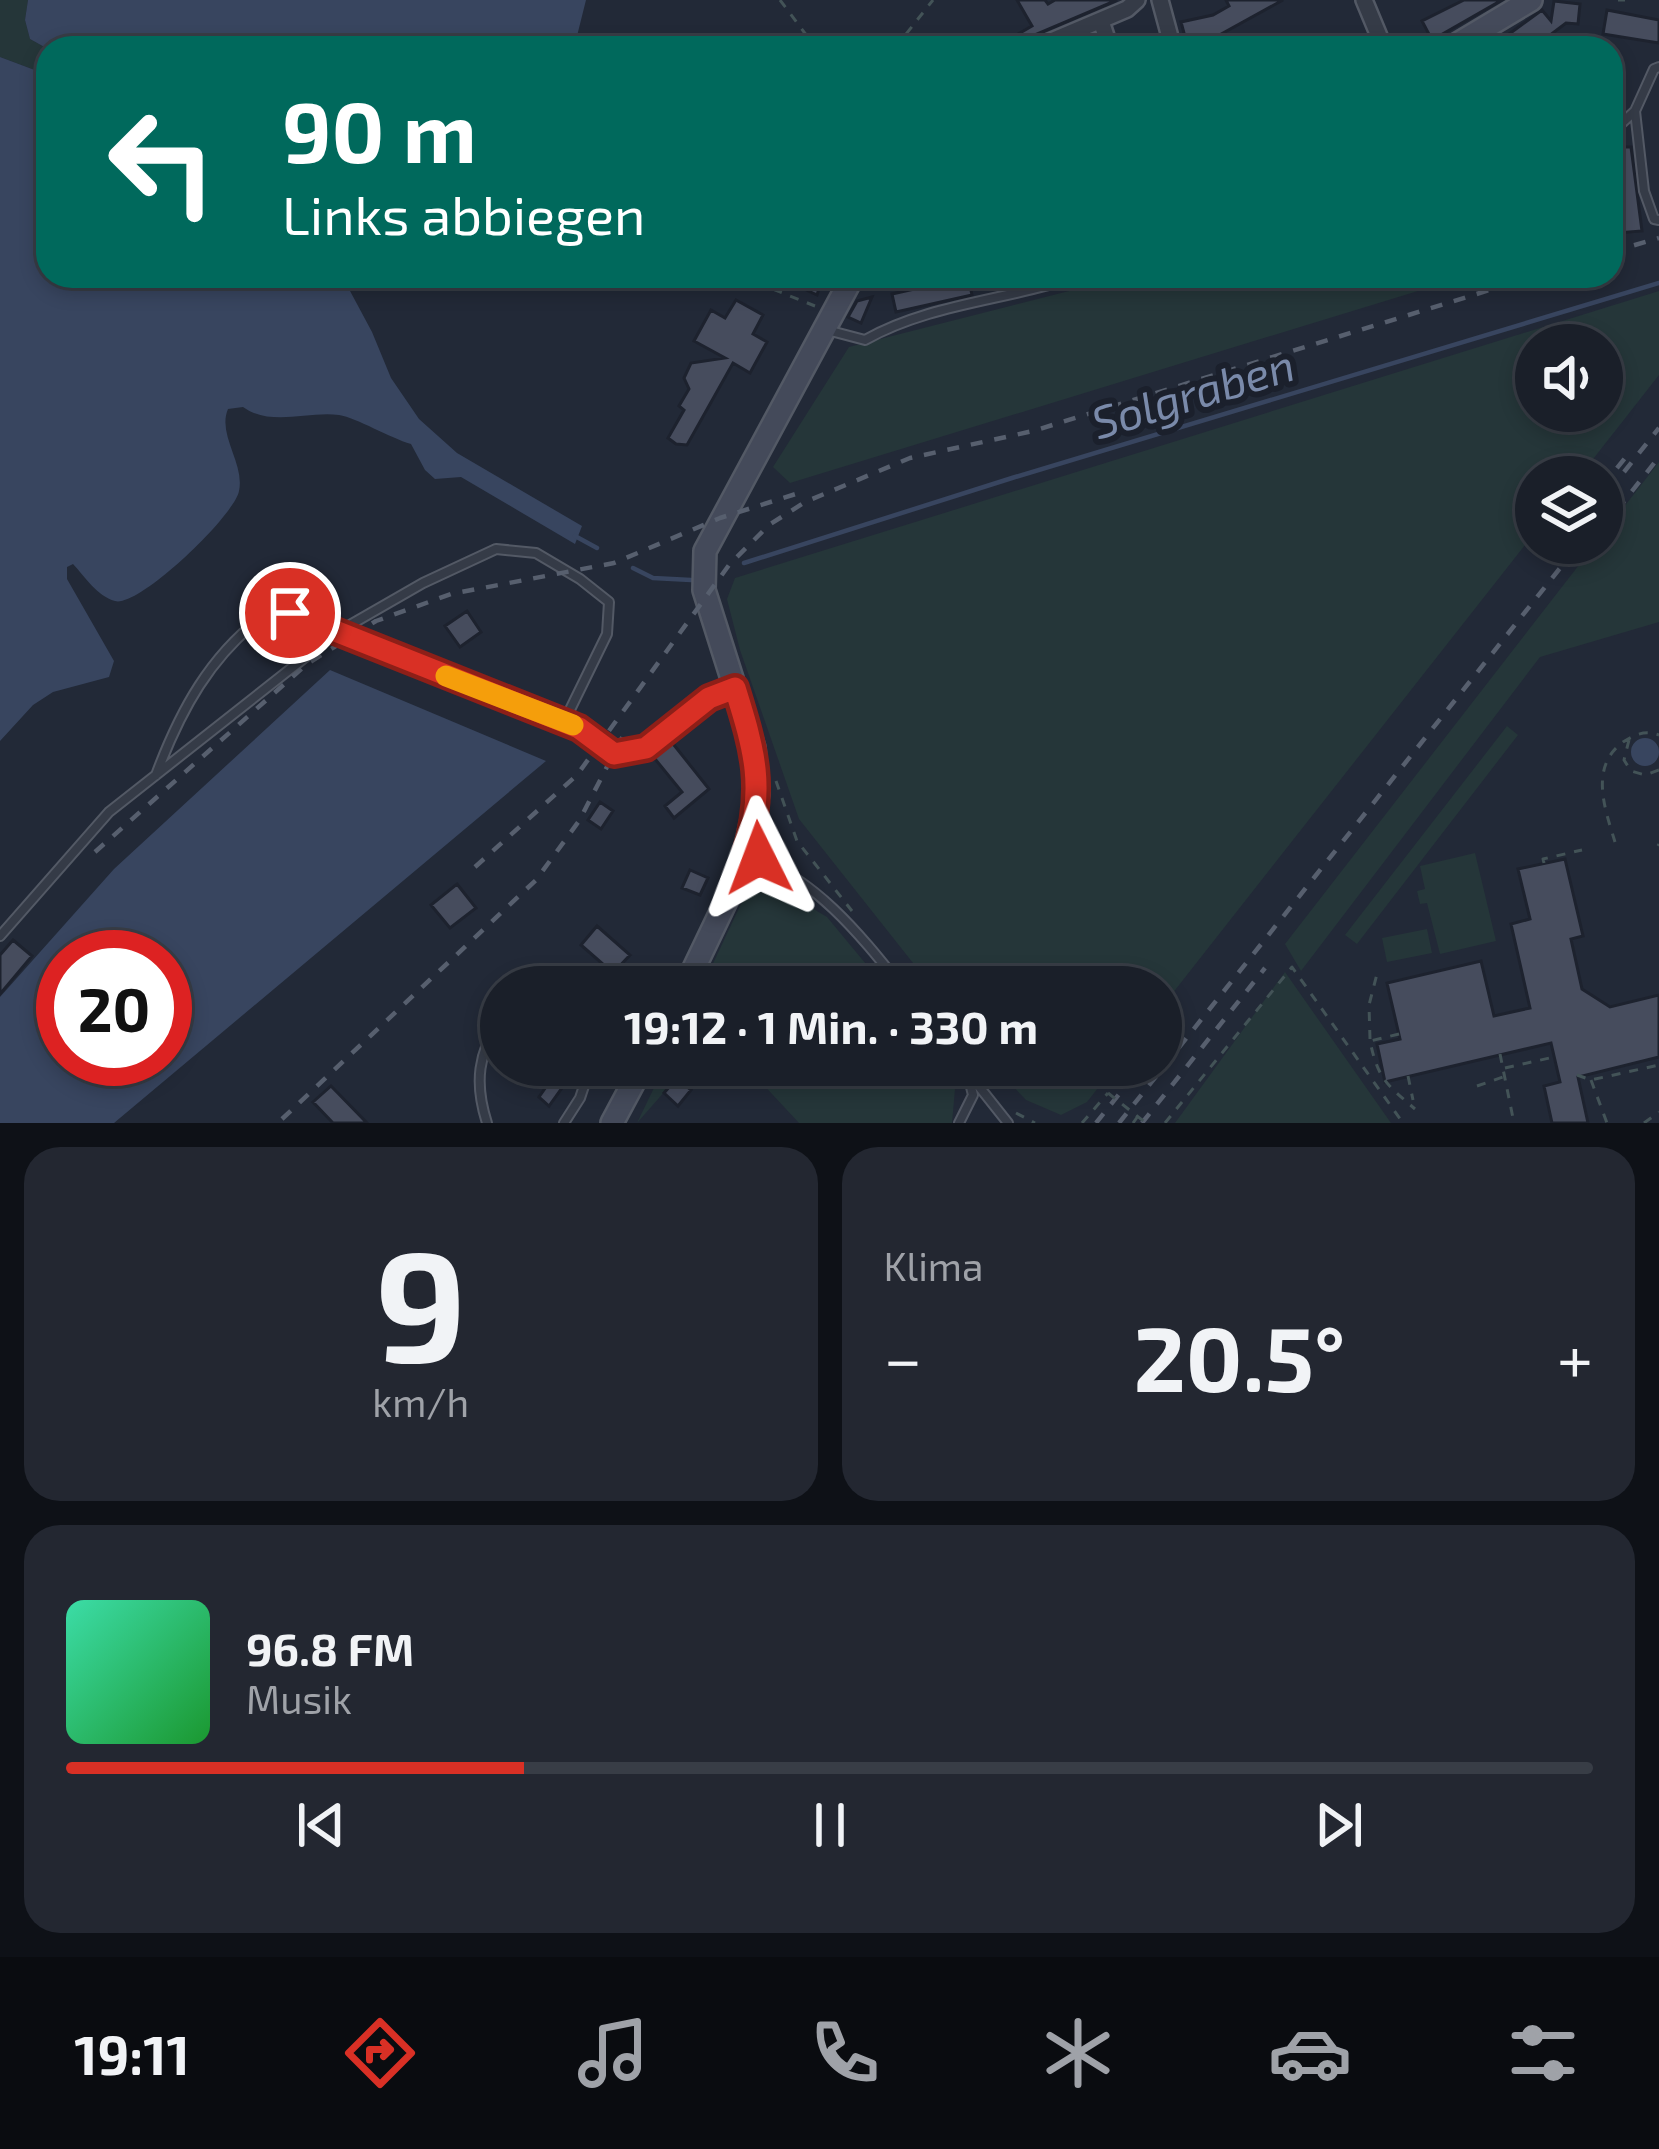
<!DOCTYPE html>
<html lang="de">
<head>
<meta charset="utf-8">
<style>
	:root { --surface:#1a1f29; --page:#232731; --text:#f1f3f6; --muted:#9fa2a8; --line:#383d46; --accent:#d93025 }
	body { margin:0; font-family:"Exo 2",sans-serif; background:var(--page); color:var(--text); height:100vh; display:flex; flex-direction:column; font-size:45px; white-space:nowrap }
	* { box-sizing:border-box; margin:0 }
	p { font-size:39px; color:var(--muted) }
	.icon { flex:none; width:66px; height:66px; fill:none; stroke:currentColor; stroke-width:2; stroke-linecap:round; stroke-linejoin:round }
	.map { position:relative; height:1123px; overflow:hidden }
	.drawer { display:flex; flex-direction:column; gap:24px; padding:24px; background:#0e1117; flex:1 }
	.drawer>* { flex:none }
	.top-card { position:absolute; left:36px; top:36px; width:1587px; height:252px; border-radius:36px; box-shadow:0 6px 18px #0003,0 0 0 3px var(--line); background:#00695c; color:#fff; overflow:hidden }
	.buttons { position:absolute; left:1515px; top:324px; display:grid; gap:24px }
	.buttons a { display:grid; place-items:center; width:108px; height:108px; border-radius:50%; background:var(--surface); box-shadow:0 6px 18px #0003,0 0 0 3px var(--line); font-size:60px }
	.speed { position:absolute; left:36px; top:930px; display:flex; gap:24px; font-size:60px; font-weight:700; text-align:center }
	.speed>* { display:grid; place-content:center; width:156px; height:156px; border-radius:50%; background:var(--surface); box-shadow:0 6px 18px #0003,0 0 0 3px var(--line); line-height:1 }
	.speed .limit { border:18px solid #d22; background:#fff; color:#111 }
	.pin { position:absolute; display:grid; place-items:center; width:102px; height:102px; color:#fff; margin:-51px; border:6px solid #fff; border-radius:50%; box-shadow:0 3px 12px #0007 }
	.me { position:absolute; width:132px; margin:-66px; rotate:357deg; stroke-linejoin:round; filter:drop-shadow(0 0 9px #0008) }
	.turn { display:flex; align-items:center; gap:42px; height:252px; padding:0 48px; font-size:54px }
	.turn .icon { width:156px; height:156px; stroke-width:2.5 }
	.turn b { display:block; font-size:84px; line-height:102px }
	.big { font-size:90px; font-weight:700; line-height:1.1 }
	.drawer .tile { flex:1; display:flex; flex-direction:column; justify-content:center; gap:18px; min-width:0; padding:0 42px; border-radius:36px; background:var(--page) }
	.drawer .dial { align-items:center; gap:0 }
	.dial b { font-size:156px; line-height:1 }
	.song { display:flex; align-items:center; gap:36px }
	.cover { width:144px; height:144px; border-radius:18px; background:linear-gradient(135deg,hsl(160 70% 55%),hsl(130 70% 35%)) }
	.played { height:12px; border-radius:6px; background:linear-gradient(90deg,var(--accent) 30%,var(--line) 30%) }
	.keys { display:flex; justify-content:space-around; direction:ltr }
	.heat { display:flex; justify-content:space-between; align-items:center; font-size:66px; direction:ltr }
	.drawer .tiles { flex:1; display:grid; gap:24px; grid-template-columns:1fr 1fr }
	.tile:last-child { grid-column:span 2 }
	.trip { position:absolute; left:480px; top:966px; width:702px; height:120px; border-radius:60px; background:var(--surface); box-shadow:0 6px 18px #0003,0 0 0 3px var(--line); font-weight:700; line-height:120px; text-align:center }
	.tabs { display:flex; height:192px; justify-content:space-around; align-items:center; background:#0a0c10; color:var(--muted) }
	.tabs .icon { width:84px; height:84px }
	.tabs .on { color:var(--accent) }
	.tabs b { font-size:54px; color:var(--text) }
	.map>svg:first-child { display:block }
	.green { fill:#253639; fill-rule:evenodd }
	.water { fill:#38455f; fill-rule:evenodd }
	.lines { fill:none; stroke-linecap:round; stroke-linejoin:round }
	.stream { stroke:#38455f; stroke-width:4.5 }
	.building { fill:#464c5d; stroke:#1d222e; stroke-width:3 }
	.lane-casing { stroke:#535965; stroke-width:12 }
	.street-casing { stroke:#535965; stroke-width:20 }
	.secondary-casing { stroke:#535965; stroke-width:26 }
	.path { stroke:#435357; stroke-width:3; stroke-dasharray:9 9; stroke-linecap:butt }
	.lane { stroke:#353b47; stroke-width:8 }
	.street { stroke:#353b47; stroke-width:15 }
	.secondary { stroke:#444a5a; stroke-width:21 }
	.rail { stroke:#575f6e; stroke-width:4.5; stroke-dasharray:12 12; stroke-linecap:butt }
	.path-bridge { stroke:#435357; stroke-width:3; stroke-dasharray:9 9; stroke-linecap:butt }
	.route-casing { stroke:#8d1f18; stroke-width:30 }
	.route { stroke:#d93025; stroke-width:21 }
	.slow { stroke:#f59e0b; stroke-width:21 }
	.labels { text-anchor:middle; stroke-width:12; stroke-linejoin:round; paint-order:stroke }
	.water-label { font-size:45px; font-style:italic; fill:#7a8aaa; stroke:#1b202c }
</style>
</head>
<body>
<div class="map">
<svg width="1659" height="1123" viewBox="0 0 1659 1123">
	<rect width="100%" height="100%" fill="#222937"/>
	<path class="green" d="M0,0H28L25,20L30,39L48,49V75L0,57Z
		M1128,276H1467L790,483L773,467L849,347Z
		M1659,291V375L1579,477H1536V531L1161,1008V987H932L799,819L740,650L727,599L735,578ZM1536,345H1602V411H1536Z
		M1659,462V622L1540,657L1301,971L1285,944L1596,543H1602V535Z
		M1507,726L1518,735L1357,944L1345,935Z
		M1475,853L1496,941L1440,954L1427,903L1420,904L1417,891L1425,889L1420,866Z
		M755,874L827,917L885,987H702Z
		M1427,929L1432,953L1387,962L1382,938Z
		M1285,972L1391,1123H1175Z
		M665,1065H688L637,1123Z
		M745,1065H942L955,1089L952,1123H799Z
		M993,1065H1116L1087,1102L1061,1115L1026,1100Z"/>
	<path class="water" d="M28,0H586L574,48L48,49L30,39L25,20Z
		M0,57L48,75V276H342L372,332L391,378L419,419L457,453L582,526L575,544L461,477L435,479L425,470L411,444C390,438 357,418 339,415C307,411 271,427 243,407L228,409C217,435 245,463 239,491C235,515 139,608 115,601C97,596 85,577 73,564L67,567V579L114,661L109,677L53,692L33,705L0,741Z
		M359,276H437C410,290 383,297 359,276Z
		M330,670L546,761L114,1123H0V997L114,869ZM165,957V1059H63V957Z
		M1631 752a14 14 0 1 1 28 0a14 14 0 1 1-28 0Z"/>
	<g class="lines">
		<path class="stream" d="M575,536L597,548
			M744,563L1012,478L1659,283
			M633,568L653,578L691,580"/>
	</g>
	<path class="building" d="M1017,0H1045L1048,4L1055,0H1117L1030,37L1023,48H994L1032,26Z
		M1226,0H1283L1214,38L1216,48H1188L1181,22L1213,15L1229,6Z
		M1464,0H1502L1432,40L1422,21Z
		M1554,1L1580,4L1578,24L1566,23L1533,48H1490L1542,10L1551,21Z
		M1607,10L1659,20V43L1603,34Z
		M1623,147H1631L1642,231L1617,233L1611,152L1623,151Z
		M801,276H823L817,295L796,285Z
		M968,277L972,295L896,312L892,294Z
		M872,297L861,323L848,317L857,301Z
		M736,300L763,315L753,334L767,342L750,373L733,363L687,445L676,444L668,438L684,410L679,406L689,389L684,378L691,363L725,358L694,341L711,310L725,318Z
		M467,611L481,632L460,647L445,626Z
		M670,740L709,789L674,818L665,806L682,792L651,754Z
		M600,802L613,811L601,829L588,820Z
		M1565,859L1583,936L1571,939L1582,989L1610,1007L1659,995V1057L1578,1077L1588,1123H1552L1544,1086L1560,1082L1551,1043L1385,1082L1377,1044L1400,1039L1387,983L1481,961L1494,1016L1530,1008L1511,924L1530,919L1518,869Z
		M690,870L708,878L700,895L682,888Z
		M457,884L476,908L450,928L431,905Z
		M597,926L630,955L613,973L581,945Z
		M13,940L32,956L0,994V955Z
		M558,1070L569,1078L549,1106L539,1097Z
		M677,1078L691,1090L678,1106L664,1093Z
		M331,1086L367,1123H333L313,1102Z"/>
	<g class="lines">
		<defs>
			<path id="lane" d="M1635,111L1644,191L1654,219L1659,220
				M1611,133L1635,111L1654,69L1659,67
				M827,330L865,340C922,308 986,302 1049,285
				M156,775C180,711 210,655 266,614L290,613L579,728L614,754L646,748L709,698L734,688
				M747,854C815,878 858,932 902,987
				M0,936L109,812L336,633L423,583L496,549L536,553L580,579L609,602L607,634L564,722
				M962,1065L1008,1123
				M487,1123C474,1083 478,1053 501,1017
				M564,1123L580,1098L591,1065
				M959,1123L973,1095L969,1079"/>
			<path id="street" d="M1160,0L1173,48
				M1364,0L1384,48
				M1101,21L1110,48
				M1035,48L1127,9L1137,0"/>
			<path id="secondary" d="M1451,48L1531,0
				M685,987L740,872L758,794L754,748L704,590L705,551L853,276
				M612,1123L643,1065"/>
		</defs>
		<use href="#lane" class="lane-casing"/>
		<use href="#street" class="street-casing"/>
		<use href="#secondary" class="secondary-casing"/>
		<path class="path" d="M780,0L816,48
			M1618,0H1625
			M895,48L933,0
			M740,276L815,306
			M1629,740L1624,760L1631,771L1645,775L1659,770
			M776,781L797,841L852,911
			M1615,842C1605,809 1589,767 1623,742C1636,734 1645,730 1659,735
			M1658,846L1659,844
			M1544,863L1543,859L1582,850
			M1399,1034L1370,1041C1378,1079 1386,1084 1415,1109
			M1370,1039L1369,1005L1378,970
			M1500,1054L1514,1123
			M1505,1068L1554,1057
			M1577,1075L1591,1080L1659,1065
			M1408,1076L1413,1100
			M1591,1080L1607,1123
			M1477,1086L1503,1077
			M1016,1113L1035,1123
			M1082,1123L1108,1093
			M1133,1123L1138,1116
			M1165,1123L1292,967L1403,1123
			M1644,1123L1659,1112"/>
		<use href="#lane" class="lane"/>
		<use href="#street" class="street"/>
		<use href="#secondary" class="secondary"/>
		<path class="rail" d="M1611,252L1659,238
			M1624,472L1659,428
			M1602,487L1629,453
			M1602,529L1659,457
			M95,852L307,664L376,621L451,594L614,563L720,518L802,492
			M475,867L577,775L729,565L769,525L805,502L910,458L1033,431L1535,276
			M282,1119L536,880L579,821L625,732
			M1096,1123L1124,1088
			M1119,1123L1580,543
			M1142,1123L1265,968"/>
		<path class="path-bridge" d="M1108,1093L1146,1123"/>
	</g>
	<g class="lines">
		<defs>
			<path id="route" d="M290,613L579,728L614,754L646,748L709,698L735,688C755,752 765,787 746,854L759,858"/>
		</defs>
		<use href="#route" class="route-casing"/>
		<use href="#route" class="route"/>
		<path class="slow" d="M446,676L573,725"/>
	</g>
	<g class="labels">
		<g class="water-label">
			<text transform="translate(1193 394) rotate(-17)" y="16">Solgraben</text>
		</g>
	</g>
</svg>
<div class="buttons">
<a><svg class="icon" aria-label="sound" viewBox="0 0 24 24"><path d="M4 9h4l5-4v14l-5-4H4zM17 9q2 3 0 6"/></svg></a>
<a><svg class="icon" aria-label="layers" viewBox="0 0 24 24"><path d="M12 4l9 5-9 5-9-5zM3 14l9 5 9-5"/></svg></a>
</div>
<div class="speed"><div class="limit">20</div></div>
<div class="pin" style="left:290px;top:613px;background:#d93025"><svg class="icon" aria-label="arrive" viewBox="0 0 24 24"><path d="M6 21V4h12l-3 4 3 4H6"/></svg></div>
<svg class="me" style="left:759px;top:858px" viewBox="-20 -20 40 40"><path d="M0-17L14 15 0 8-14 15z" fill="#d93025" stroke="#fff" stroke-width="4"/></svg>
<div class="trip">19:12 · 1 Min. · 330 m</div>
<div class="top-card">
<div class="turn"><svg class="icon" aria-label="left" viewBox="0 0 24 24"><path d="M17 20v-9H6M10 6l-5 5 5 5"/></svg><div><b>90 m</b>Links abbiegen</div></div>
</div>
</div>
<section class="drawer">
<div class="tiles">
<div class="tile dial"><b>9</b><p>km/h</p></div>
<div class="tile"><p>Klima</p>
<div class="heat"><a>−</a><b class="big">20.5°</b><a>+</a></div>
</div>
<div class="tile">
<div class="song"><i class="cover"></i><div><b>96.8 FM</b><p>Musik</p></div></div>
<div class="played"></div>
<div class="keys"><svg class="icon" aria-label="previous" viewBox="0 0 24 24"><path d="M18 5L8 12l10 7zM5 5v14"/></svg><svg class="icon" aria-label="pause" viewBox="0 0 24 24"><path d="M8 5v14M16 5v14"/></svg><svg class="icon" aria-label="next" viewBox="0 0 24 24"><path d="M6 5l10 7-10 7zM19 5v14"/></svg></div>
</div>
</div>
</section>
<nav class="tabs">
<b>19:11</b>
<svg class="icon on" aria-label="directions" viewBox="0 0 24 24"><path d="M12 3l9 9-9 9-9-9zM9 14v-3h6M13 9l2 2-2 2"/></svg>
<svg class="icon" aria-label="music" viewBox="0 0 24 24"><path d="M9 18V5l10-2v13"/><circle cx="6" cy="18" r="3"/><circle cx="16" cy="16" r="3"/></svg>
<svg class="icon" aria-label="phone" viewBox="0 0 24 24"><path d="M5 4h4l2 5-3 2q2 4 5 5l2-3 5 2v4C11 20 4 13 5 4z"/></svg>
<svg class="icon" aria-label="climate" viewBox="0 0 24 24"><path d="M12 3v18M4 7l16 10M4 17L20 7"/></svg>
<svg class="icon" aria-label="car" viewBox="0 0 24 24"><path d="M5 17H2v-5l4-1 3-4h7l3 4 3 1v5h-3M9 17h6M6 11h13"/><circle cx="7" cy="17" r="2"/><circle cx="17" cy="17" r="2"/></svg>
<svg class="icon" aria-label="filters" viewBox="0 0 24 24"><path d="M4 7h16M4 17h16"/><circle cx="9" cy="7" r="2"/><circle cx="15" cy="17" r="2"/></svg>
</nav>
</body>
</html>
